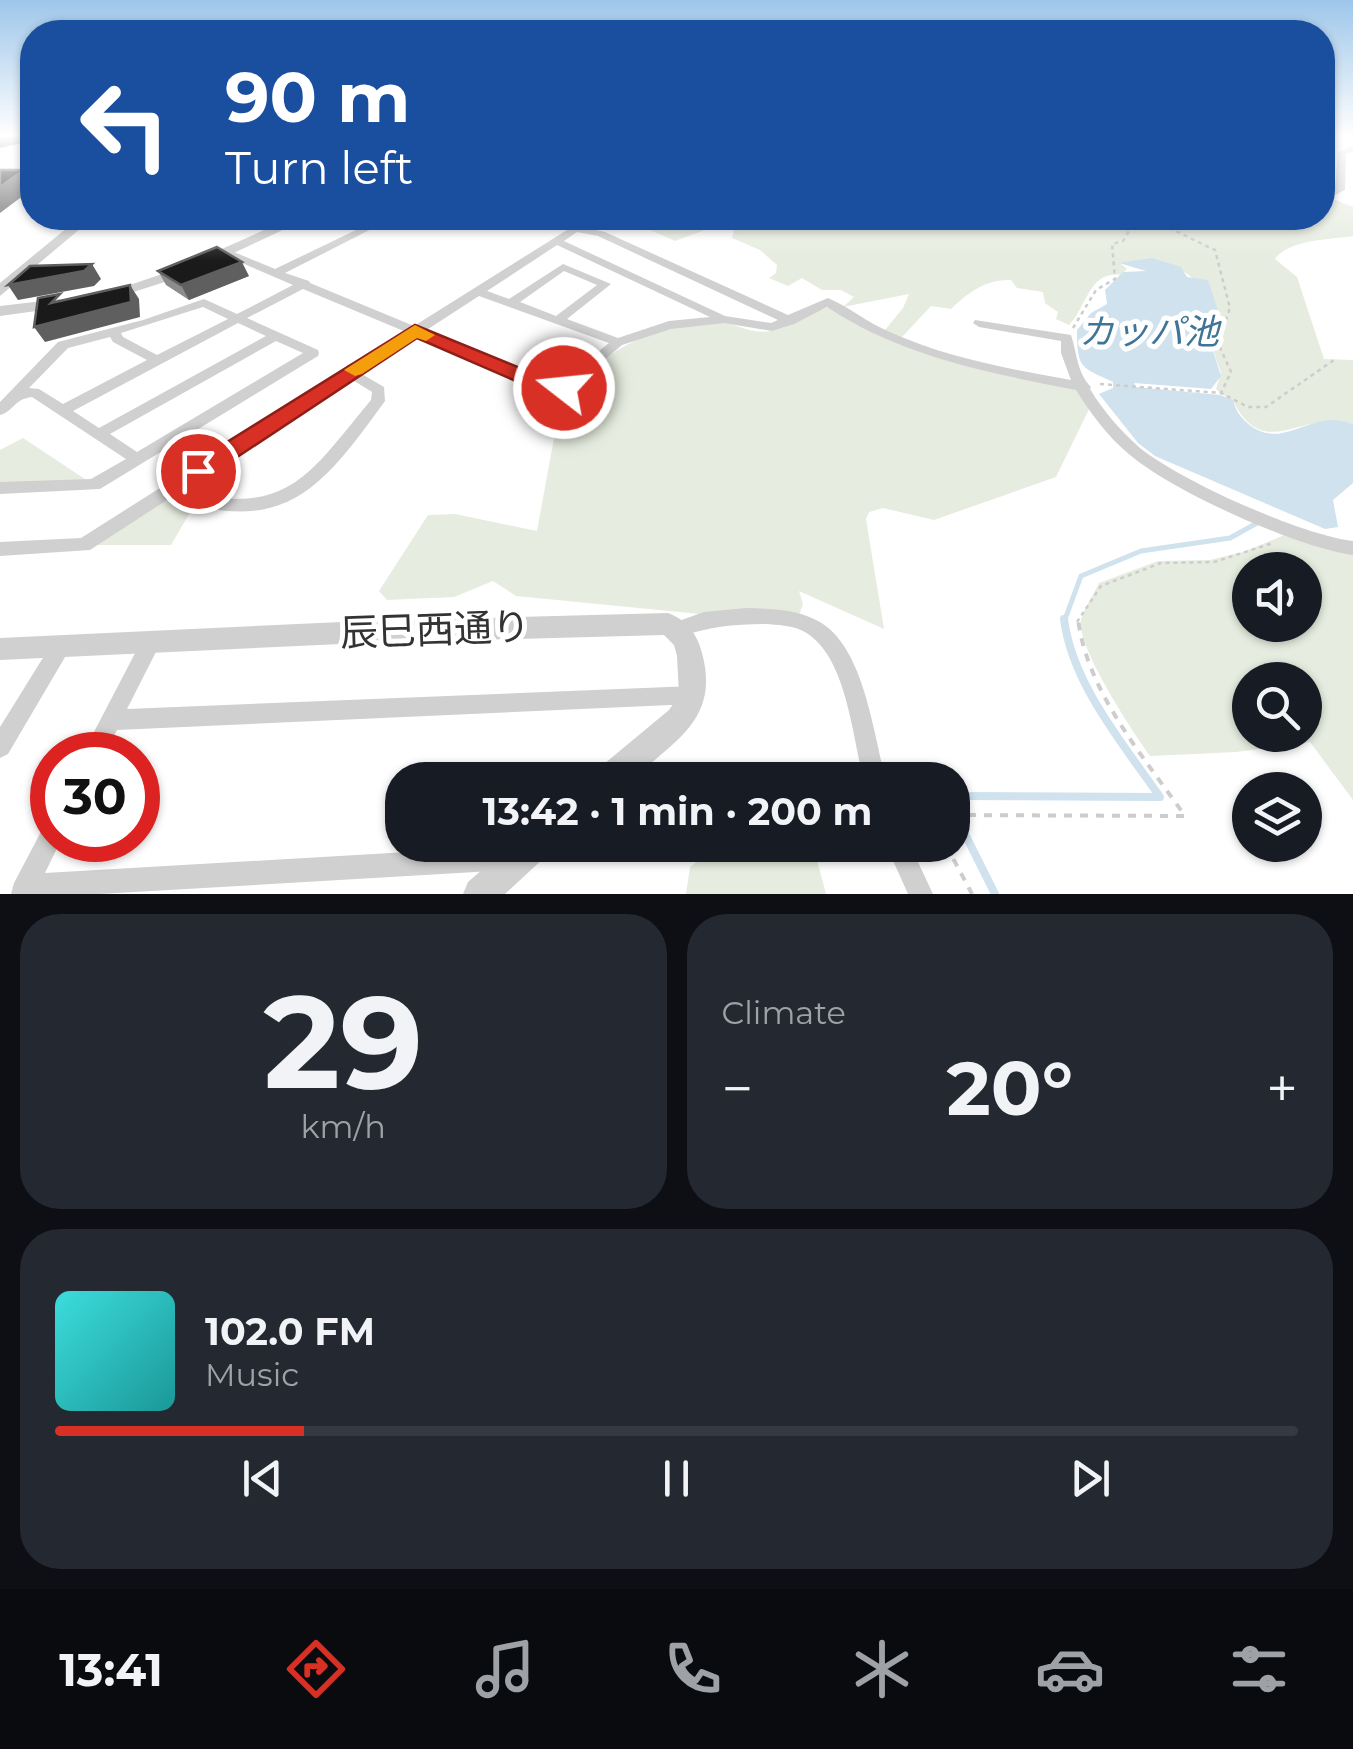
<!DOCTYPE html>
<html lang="en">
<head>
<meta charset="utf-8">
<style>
	:root { --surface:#171b24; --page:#242831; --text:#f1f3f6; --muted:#9ea1a6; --line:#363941; --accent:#d93025 }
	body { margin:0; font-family:Montserrat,"Noto Sans JP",sans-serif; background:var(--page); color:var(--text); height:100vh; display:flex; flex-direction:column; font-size:38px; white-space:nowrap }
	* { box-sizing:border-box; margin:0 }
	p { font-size:32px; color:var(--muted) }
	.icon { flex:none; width:55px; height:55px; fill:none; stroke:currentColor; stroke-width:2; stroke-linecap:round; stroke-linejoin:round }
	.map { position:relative; height:894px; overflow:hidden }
	.drawer { display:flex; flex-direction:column; gap:20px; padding:20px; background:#0d0f14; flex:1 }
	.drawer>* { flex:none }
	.guide { position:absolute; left:20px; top:20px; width:1315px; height:210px; border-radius:40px; box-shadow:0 2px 8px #0004; background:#1a4fa0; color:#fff; overflow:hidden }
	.controls { position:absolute; left:1232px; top:552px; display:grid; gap:20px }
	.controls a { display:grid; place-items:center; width:90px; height:90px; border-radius:50%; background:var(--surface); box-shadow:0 2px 8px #0004; font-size:50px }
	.speed { position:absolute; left:30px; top:732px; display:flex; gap:20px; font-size:50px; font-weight:700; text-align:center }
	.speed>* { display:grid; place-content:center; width:130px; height:130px; border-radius:50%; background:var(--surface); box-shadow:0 2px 8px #0004; line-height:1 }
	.speed .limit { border:15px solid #d22; background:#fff; color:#111 }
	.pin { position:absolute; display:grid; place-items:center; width:85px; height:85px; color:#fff; margin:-42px; border:5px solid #fff; border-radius:50%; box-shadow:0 2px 10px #0007 }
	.me { position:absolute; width:110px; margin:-55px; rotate:286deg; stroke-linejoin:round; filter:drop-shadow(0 0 8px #0008) }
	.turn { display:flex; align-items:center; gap:35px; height:210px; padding:0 40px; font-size:45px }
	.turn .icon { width:130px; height:130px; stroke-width:2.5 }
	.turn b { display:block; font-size:70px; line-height:85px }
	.big { font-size:75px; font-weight:700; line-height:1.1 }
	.drawer .card { flex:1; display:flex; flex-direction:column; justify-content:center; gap:15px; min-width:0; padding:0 35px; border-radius:40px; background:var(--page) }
	.drawer .dial { align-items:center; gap:0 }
	.dial b { font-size:130px; line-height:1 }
	.song { display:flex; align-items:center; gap:30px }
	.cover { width:120px; height:120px; border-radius:15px; background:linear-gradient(135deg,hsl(180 70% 55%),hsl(180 70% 35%)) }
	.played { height:10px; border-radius:5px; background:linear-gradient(90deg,var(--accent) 20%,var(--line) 20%) }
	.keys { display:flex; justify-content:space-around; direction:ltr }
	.heat { display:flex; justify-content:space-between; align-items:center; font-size:55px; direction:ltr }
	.drawer .tiles { flex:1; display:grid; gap:20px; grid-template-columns:1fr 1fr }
	.card:last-child { grid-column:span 2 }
	.trip { position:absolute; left:385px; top:762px; width:585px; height:100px; border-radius:40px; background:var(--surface); box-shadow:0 2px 8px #0004; font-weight:700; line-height:100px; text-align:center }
	.tabs { display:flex; height:160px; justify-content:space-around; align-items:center; background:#090b0e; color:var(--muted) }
	.tabs .icon { width:70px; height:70px }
	.tabs .on { color:var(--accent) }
	.tabs b { font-size:45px; color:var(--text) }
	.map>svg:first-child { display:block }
	.green { fill:#e6ecdf; fill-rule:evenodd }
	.water { fill:#cfe2ee }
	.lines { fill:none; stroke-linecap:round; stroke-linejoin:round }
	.stream-far1 { stroke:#cfe2ee; stroke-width:5 }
	.stream { stroke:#cfe2ee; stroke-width:8 }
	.path-far1 { stroke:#cdcdcd; stroke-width:2.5; stroke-dasharray:4 4; stroke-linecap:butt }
	.path { stroke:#cdcdcd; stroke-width:4; stroke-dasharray:8 8; stroke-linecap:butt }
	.minor { fill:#d0d0d0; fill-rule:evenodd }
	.tertiary { fill:#d0d0d0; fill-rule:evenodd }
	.wall { fill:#8c8c8c }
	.shaded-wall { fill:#5f5f5f }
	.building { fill:#1a1a1a; stroke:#5f5f5f; stroke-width:2.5 }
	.route { fill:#d93025; stroke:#8d1f18; stroke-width:2.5 }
	.slow { fill:#f59e0b }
	.labels { text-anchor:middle; stroke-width:10; stroke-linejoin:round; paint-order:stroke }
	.water-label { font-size:35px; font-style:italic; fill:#3f7597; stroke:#fff }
	.near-street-label { font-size:38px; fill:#333; stroke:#fff }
</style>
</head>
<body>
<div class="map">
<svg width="1353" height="894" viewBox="0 0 1353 894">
	<rect width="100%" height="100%" fill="#fff"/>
	<path class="green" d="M1323,195L1353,207V236C1330,240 1289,239 1275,259L1297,277L1324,359L1353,360V424C1302,408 1266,463 1234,403C1231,398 1221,395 1216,389L1221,373L1211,344L1215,328L1198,318L1216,304C1181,260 1172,263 1120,263L1127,269L1121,275C1089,270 1087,307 1069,325L1056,319L1058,312L1045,303L1043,292L1017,288L1011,280C986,279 969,292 951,309L931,306L902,337L885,330L903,308L909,294L843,307L854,297L841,290H822L802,278L788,286L769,278L776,273L777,265L760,250L732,238L734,231L724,223L675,241L623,218H1322Z
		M829,307L900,342L1077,389L1091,405L1056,477L934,520L883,508L869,512L866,519L884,629L799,591L803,604L799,615L700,614L516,596L493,581L454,597L387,600L379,591L428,515L455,514L537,531L563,389C612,351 652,322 718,322C737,323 751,335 771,331C790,327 810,313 829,307Z
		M23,438L94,485L0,488V450Z
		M168,491L196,502L171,545H84Z
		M1287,534L1353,547V800L1310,742L1236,752L1150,756C1133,732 1076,646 1081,620C1084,608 1094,594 1099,583L1158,561L1210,560L1243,552ZM1250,570H1305V625H1250ZM1250,680H1305V735H1250Z
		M718,845H813L826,894H686L690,867Z"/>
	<path class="water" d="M1152,258L1181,267L1187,277L1208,280L1220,317L1198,318L1215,328L1211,344L1221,376L1211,389L1134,383L1136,387L1220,395L1233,400C1237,420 1260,438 1282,433C1310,427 1323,413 1353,424V483L1333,500L1338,527L1325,529L1155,456L1138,443L1099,394L1113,388V382C1081,367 1077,369 1077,330L1091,313L1107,304L1105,290L1123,272L1146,271L1119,263Z"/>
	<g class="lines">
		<path class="stream-far1" d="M1064,622L1081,576L1141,551L1230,538L1257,523"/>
		<path class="stream" d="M952,796L1160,797C1124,745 1072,684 1064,619
			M952,808L995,894"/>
		<path class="path-far1" d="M1073,328L1096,290L1115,279L1112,244L1123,241L1132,226H1165L1215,250L1230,308L1218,343L1231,372L1221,393
			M1100,384L1221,393L1248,407H1266L1334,360
			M1077,622L1101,586L1161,563L1214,562L1273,543"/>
		<path class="path" d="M952,815L1185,816C1144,757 1087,692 1078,619
			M946,845L972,894"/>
		<path class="minor" d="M1353,146V152L1346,153L1345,190L1335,195H1329V191L1335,188L1338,152Z
			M381,218H393L285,273L309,281L310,283L414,326L567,230L523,218H539L605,232L788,315L828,298C849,307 868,323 890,332C947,358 1010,369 1071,380L1061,353V341L979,327L973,323L975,320L1071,335C1077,353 1077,373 1091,387L1090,389C1103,411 1121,431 1140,448C1181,481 1301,535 1353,541V555C1298,548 1172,491 1130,455C1108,437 1091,414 1076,390C990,373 902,357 827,307L794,324L772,331L724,323L671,329L622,345L568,390H544L417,336L360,373L384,387L385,401C322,488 285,537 170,498L90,550L0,556V542L81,538L406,332L303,289L247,318L318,350L319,353L318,356L100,489L0,494V482L91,479L126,459L32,397C14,399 14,411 0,415V402L58,342L143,320L204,299L237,314L293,285L221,254V250H229L275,269ZM577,232L598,236L778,320L771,323L725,316L564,241ZM557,245L710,317L669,321L618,338L567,319L611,284L563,264L509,299L487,291ZM564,271L597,285L556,316L520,302ZM479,296L609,343L560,383H551L425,331ZM203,307L228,319L157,355L123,337L121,333ZM238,323L266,336L99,428L73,411ZM110,337L113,342L147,360L63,404L39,389L29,388L68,348ZM276,341L303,353L137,452L110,434ZM351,379L372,392L371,400C310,473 288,519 182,490Z
			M747,608C771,609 794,609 816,620C864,643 873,733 886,780H864C852,737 847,654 803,631C791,625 778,625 765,624C734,624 708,627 680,637L673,635L671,629L673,623L704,612Z
			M151,634L158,636L161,642L127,709L693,686L700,688L703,695L700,702L693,704L117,730L104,755H82L144,636Z
			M61,637L68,640L71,646L68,652L8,754L0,758V727L54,640Z
			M52,822V840H61L45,873L512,846L520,850L524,858L520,866L512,870L100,894H11L14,883L44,826Z
			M886,845H910L933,894H908Z"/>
		<path class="tertiary" d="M79,218H93L0,296V283Z
			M291,218H308L187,275L108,300L100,295L177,269Z
			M60,299L66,301V307L0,316V306Z
			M668,613C687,620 697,634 702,653C720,719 675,741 631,780H594L598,769L669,710L679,695L677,656L674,645L664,635L363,643L0,660V638L363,621Z
			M511,845H551L546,856L505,894H463L468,882Z"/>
	</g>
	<path class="wall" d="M97,218H154L144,227L103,228Z
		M158,271L249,276L189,300L166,285Z"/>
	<path class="shaded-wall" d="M0,136H32V141L0,148Z
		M24,170L32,183V189L0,213V187Z
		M139,218H154L144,227Z
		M242,262L249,276L189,300L181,285Z
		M92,264L101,279L94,286L18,300L8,285Z
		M130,285L139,299L140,317L45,342L34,327Z"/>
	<path class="building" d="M0,170H24L0,187Z
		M217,247L242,262L181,285L158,271Z
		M92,264L84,271L8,285L30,266Z
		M130,285L131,302L34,327L38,298L60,294L51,303Z"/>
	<linearGradient id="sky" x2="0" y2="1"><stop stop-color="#9ec6ea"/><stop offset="0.52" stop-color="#fff"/><stop offset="1" stop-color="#fff" stop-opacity="0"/></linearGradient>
	<rect width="1353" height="261" fill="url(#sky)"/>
	<path class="route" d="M415,325L552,381L571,383L574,388L564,394L541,392L417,338L207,477H190L187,471L190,465Z"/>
	<path class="slow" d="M415,325L435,335L426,341L417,338L362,374L355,376L344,370Z"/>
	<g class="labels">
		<g class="water-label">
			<text x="1149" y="344">カッパ池</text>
		</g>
		<g class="near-street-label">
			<text transform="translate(435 630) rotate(-2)" y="13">辰巳西通り</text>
		</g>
	</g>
</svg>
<div class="controls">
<a><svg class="icon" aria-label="sound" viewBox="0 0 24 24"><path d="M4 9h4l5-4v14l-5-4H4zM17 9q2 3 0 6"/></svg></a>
<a><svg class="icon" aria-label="search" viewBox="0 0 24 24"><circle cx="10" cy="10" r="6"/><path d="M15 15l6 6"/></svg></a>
<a><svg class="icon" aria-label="layers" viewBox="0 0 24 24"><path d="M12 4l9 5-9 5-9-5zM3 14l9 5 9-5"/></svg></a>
</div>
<div class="speed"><div class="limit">30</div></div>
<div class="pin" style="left:198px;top:471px;background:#d93025"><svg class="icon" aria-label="arrive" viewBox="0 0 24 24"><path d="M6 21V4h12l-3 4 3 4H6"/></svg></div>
<svg class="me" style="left:564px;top:388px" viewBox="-20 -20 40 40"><circle r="17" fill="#d93025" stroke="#fff" stroke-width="3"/><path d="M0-11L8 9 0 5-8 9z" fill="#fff"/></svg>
<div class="trip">13:42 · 1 min · 200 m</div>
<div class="guide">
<div class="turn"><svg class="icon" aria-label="left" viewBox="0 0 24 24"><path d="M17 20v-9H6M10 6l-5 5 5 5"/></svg><div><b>90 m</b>Turn left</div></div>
</div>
</div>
<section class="drawer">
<div class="tiles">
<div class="card dial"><b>29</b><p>km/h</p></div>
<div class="card"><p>Climate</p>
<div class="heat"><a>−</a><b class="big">20°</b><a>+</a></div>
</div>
<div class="card">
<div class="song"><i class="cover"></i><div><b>102.0 FM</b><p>Music</p></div></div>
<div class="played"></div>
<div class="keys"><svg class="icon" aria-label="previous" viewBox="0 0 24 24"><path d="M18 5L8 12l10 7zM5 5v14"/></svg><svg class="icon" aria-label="pause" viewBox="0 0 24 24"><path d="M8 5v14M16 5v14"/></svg><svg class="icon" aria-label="next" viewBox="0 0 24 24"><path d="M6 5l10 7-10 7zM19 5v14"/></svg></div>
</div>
</div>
</section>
<nav class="tabs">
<b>13:41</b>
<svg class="icon on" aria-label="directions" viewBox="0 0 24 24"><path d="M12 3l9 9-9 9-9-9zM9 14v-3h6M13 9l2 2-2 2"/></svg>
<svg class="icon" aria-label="music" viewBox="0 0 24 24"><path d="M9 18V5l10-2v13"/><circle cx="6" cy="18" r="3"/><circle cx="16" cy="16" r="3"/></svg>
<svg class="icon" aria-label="phone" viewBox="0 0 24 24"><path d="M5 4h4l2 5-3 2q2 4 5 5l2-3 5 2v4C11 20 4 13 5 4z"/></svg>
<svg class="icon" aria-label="climate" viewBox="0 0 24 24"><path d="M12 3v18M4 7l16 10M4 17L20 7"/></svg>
<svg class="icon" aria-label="car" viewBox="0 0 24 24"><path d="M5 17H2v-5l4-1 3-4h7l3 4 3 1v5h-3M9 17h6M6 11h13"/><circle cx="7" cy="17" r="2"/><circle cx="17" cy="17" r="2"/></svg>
<svg class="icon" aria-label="filters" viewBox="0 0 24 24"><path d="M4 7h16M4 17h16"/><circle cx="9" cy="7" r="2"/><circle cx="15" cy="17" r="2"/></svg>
</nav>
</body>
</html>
